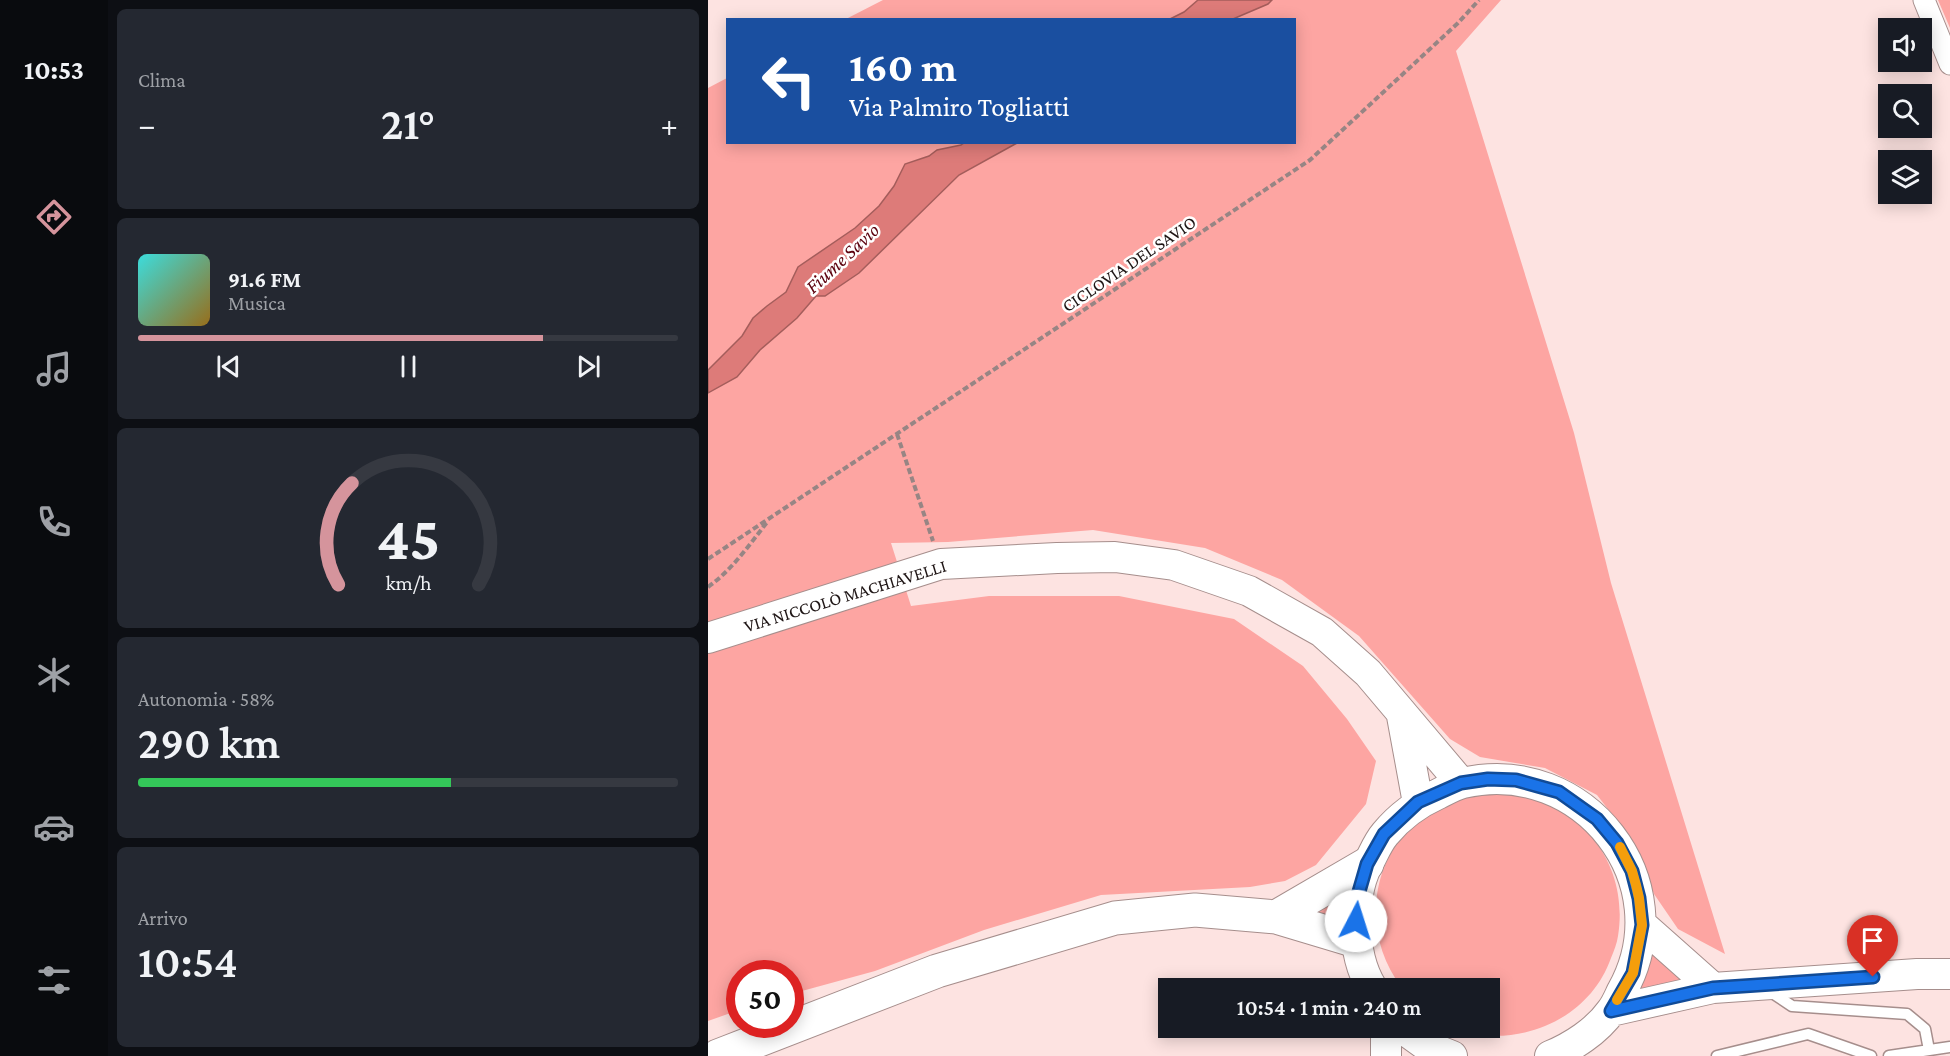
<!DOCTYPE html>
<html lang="it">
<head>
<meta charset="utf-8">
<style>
	:root { --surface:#171b24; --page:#242831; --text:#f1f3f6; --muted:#9ea1a6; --line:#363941; --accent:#d5949c }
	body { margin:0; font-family:"Crimson Pro",serif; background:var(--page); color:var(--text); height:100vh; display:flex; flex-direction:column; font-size:22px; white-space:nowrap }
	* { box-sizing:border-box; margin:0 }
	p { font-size:20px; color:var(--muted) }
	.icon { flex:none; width:33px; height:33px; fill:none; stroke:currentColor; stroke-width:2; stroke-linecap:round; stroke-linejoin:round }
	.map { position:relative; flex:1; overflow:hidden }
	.details { display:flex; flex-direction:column; gap:9px; padding:9px; background:#0d0f14; width:600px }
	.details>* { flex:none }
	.guide { position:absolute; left:18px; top:18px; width:570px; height:126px; border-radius:0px; box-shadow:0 3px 15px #0003; background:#1a4fa0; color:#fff; overflow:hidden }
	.buttons { position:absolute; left:1170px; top:18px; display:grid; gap:12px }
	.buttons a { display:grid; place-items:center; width:54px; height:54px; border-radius:0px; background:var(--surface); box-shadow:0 3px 15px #0003; font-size:30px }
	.speed { position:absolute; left:18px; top:960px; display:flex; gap:12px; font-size:30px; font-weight:700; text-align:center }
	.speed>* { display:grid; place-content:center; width:78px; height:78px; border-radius:50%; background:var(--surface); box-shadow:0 3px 15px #0003; line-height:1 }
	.speed .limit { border:9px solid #d22; background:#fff; color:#111 }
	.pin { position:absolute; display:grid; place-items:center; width:51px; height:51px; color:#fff; margin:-62px -26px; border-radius:50% 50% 50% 0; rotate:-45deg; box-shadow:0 0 6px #0007 }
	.pin .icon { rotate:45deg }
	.me { position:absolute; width:66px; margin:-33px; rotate:5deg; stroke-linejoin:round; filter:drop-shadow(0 0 4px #0008) }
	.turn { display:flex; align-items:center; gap:21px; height:126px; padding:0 24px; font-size:27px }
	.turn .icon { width:78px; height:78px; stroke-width:2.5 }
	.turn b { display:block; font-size:42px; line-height:51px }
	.big { font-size:45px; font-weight:600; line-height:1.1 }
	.details .widget { flex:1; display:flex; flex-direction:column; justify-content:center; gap:9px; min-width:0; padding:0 21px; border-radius:9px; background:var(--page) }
	.details .dial { align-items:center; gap:0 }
	.dial svg { height:156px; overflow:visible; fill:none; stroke:var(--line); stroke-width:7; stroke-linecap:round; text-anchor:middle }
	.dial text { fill:var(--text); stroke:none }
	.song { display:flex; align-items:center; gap:18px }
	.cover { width:72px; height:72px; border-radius:9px; background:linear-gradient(135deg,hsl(180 70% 55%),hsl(40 70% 35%)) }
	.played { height:6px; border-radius:3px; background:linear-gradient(90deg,var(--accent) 75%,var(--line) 75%) }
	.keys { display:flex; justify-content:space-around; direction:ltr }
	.heat { display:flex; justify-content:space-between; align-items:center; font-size:33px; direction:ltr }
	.charge { height:9px; border-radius:4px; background:linear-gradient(90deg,#34c759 58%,var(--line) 0) }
	.trip { position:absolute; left:450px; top:978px; width:342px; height:60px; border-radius:0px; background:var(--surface); box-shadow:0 3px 15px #0003; font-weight:600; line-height:60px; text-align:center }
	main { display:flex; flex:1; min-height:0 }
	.menu { display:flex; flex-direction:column; width:108px; justify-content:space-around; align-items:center; background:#090b0e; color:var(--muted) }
	.menu .icon { width:42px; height:42px }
	.menu .active { color:var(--accent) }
	.menu b { font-size:27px; color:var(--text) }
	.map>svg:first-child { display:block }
	.green { fill:#fda5a2 }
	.water { fill:#dd7b79; stroke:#a45d5b; stroke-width:1.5 }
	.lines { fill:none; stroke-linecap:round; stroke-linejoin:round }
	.lane-casing { stroke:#a68e8c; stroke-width:13 }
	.street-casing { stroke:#a68e8c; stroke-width:23 }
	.secondary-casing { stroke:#a68e8c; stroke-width:32 }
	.highway-casing { stroke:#a68e8c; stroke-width:35 }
	.path { stroke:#978584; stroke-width:4; stroke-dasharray:6 3; stroke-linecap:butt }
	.lane { stroke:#fff; stroke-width:10 }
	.street { stroke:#fff; stroke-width:21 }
	.secondary { stroke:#fff; stroke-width:30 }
	.highway { stroke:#fff; stroke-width:33 }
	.route-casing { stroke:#114b97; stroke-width:15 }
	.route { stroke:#1a73e8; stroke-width:10 }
	.slow { stroke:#f59e0b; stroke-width:10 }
	.labels { text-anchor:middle; stroke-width:5; stroke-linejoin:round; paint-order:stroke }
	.street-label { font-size:18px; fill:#1f1616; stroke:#fff }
	.water-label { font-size:20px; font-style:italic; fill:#5b000d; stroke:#fff }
</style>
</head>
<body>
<main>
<nav class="menu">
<b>10:53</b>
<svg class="icon active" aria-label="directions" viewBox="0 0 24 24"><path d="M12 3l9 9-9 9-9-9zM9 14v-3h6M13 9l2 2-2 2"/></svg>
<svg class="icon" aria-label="music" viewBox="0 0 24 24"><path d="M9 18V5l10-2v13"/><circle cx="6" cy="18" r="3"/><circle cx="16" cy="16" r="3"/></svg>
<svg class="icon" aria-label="phone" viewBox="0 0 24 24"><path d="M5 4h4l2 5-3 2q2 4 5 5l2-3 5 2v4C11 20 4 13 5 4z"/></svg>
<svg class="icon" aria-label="climate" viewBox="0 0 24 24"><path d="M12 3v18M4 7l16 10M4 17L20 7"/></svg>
<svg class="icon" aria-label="car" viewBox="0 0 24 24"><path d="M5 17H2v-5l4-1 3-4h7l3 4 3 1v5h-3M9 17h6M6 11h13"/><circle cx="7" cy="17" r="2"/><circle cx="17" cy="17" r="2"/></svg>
<svg class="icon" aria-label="filters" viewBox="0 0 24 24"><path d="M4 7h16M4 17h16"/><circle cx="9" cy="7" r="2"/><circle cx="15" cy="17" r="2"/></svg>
</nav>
<section class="details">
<div class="widget"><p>Clima</p>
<div class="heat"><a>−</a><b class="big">21°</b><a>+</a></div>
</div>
<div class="widget">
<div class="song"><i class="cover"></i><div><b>91.6 FM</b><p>Musica</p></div></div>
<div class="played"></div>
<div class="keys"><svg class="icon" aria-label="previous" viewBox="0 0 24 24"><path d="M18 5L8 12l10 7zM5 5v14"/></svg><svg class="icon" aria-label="pause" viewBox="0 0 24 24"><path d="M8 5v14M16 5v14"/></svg><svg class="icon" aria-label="next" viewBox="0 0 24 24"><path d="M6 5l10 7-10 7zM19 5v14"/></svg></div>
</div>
<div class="widget dial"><svg viewBox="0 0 100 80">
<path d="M14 69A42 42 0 1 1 86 69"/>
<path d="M14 69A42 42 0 0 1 21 17" stroke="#d5949c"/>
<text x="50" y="56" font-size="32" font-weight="700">45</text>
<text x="50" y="72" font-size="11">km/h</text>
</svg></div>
<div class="widget"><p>Autonomia · 58%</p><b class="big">290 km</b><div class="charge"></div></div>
<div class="widget"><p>Arrivo</p><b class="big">10:54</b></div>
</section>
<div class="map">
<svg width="1242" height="1056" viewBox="0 0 1242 1056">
	<rect width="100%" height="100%" fill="#fde3e1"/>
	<path class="green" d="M175,0H490L476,12L462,19L136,20Z
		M564,0H793L748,51L866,433L903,583L1017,954L970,929L946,894L927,844L889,795L837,768L772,757L742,739L651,636L574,580L497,548L385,530L240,542L183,543L203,606L281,596H411L526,619L595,666L639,719L668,761L658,804L608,865L577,881L542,887L393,895L276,930L167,971L83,994L82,974H32L31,1010L0,1021V393L29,377L52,350L89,318L108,296L151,273L251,175L309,143L586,142V20L525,19L559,4Z
		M1230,0H1242V28Z
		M19,78L20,142L256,143L253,145L229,150L221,156L197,164L186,186L171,206L147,228L90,267L78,292L59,306L45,318L34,336L0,370V88Z
		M771,792C784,792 800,790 812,793C879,810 921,868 910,936C909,943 906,951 903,958C884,1012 828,1041 773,1035C764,1035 755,1030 747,1028H782V988H694C657,940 659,872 702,827C721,808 747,800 771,792Z
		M631,895L624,928L591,914Z
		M940,951L976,980L926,993Z"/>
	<path class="water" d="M490,0H564L560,4L525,19H462L476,12Z
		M256,143H309L251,175L151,273L117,296H108L89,318L52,350L29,377L0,393V370L34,336L45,318L59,306L78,292L90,267L147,228L171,206L186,186L197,164L221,156L229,150L253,145Z"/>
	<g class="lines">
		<defs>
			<path id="lane" d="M1063,992L1084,1006L1199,1014L1217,1029L1221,1050
				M1009,1056L1100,1034L1163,1056
				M1181,1056L1242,1047"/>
			<path id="street" d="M1216,0L1242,64"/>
			<path id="secondary" d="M0,638L233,564L349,558L407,557L466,565L541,591L614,632L660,673L753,783
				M694,716L710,803
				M934,925L1005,988
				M664,988C643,954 642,892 663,858C667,850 671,841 677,834C691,817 710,803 730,794C738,790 747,785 755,783C875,755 975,882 914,991C911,997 908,1005 903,1011C889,1031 864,1047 842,1056
				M903,1011L1005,988L1209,974H1242
				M694,1028L719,1046L744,1056
				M678,1056V1028"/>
			<path id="highway" d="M568,917L659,864
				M10,1056L229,971L407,918L487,910L568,917L648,941"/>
		</defs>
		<use href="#lane" class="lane-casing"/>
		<use href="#street" class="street-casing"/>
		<use href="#secondary" class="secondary-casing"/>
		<use href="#highway" class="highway-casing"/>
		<path class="path" d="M189,434L225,541
			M0,559L602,160L750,23L771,0
			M0,587C24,570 42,544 60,521"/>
		<use href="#lane" class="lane"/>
		<use href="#street" class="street"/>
		<use href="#secondary" class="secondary"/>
		<use href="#highway" class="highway"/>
	</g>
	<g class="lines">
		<defs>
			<path id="route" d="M648,921V902L659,864L676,834L710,802L753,783L780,779L808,780L851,792L889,819L909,843L924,871L931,898L934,925L925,973L903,1011L1005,988L1165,977"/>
		</defs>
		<use href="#route" class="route-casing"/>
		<use href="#route" class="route"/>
		<path class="slow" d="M909,1000L925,973L934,925L931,898L928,885L924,871L912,847"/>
	</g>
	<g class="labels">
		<g class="street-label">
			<text transform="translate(421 264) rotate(-34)" y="6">CICLOVIA DEL SAVIO</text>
			<text transform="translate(137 596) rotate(-17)" y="6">VIA NICCOLÒ MACHIAVELLI</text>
		</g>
		<g class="water-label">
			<text transform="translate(134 258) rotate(-43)" y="7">Fiume Savio</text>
		</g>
	</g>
</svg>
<div class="buttons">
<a><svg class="icon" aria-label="sound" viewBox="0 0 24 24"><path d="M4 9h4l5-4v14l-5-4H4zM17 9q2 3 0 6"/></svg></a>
<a><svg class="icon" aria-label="search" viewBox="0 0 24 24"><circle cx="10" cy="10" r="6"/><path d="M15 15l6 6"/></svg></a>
<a><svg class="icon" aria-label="layers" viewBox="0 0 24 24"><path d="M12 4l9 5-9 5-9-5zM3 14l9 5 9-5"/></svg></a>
</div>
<div class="speed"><div class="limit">50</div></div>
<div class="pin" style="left:1165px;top:977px;background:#d93025"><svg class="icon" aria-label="arrive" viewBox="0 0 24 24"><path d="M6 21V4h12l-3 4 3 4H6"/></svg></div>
<svg class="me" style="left:648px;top:921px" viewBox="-20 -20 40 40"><circle r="19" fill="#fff"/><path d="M0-13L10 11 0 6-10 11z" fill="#1a73e8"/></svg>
<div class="trip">10:54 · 1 min · 240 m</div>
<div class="guide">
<div class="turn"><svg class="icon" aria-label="left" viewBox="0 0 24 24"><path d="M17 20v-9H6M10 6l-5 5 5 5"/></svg><div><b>160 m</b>Via Palmiro Togliatti</div></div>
</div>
</div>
</main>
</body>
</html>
